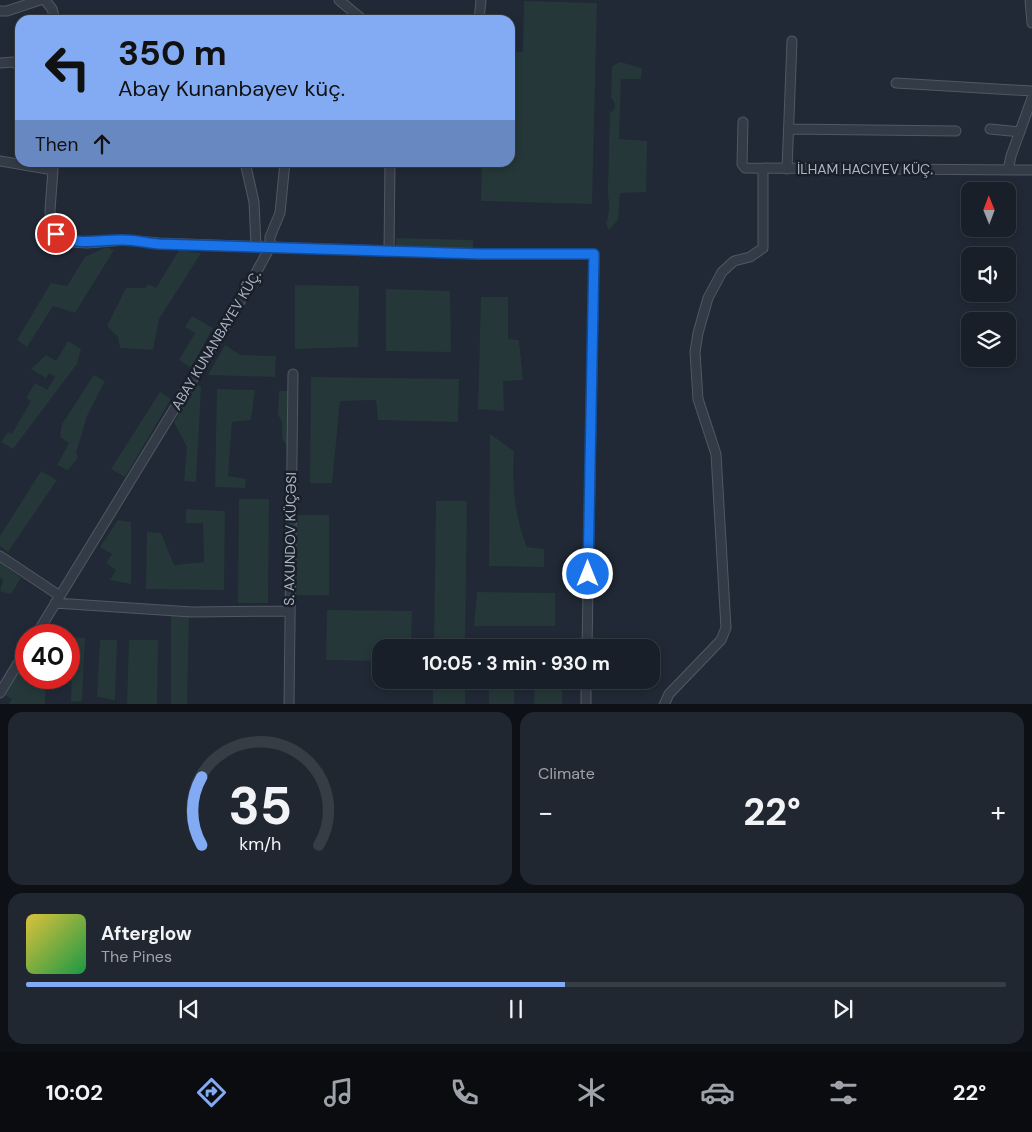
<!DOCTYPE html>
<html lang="en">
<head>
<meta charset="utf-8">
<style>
	:root { --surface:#181f28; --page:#212730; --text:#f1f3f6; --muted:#9fa2a8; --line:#363d45; --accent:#82abf3 }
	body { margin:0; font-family:"DM Sans",sans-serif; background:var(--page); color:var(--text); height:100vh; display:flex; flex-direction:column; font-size:19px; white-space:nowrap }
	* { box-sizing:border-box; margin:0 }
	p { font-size:16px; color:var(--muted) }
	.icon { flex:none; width:28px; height:28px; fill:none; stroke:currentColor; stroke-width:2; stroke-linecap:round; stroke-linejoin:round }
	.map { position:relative; height:704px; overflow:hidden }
	.sheet { display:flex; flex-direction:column; gap:8px; padding:8px; background:#0d1116; flex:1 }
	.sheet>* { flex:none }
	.guide { position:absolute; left:15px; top:15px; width:500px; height:152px; border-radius:15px; box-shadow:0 2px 8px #0003,0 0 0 1px var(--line); background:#82abf3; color:#111; overflow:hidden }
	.needle { width:32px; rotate:359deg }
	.buttons { position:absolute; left:961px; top:182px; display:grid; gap:10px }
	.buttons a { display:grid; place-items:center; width:55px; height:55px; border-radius:10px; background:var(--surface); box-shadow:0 2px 8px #0003,0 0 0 1px var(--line); font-size:25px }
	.speed { position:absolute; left:15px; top:624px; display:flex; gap:10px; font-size:25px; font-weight:700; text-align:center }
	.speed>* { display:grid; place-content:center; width:65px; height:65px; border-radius:50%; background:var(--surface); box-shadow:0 2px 8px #0003,0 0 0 1px var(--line); line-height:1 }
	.speed .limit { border:8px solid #d22; background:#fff; color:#111 }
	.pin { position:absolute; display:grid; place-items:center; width:42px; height:42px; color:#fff; margin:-21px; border:2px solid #fff; border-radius:50%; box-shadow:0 1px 5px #0007 }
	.me { position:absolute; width:55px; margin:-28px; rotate:0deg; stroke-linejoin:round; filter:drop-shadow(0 0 4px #0008) }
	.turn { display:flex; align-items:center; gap:18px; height:105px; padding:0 20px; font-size:22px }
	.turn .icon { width:65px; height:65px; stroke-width:2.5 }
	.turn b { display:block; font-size:35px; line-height:42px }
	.then { display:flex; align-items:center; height:48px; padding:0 20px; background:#0003; gap:10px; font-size:19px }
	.big { font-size:38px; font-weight:700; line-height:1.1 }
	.sheet .widget { flex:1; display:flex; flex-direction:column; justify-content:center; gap:8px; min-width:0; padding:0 18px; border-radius:15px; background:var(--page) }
	.sheet .dial { align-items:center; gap:0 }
	.dial svg { height:130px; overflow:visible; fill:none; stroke:var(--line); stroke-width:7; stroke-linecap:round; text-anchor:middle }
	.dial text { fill:var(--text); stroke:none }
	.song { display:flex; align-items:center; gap:15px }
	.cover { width:60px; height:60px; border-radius:8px; background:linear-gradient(135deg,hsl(50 70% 55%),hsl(140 70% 35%)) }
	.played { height:5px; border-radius:2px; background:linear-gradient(90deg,var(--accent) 55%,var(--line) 55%) }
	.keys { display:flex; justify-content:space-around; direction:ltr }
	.heat { display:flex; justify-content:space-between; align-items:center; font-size:28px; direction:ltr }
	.sheet .tiles { flex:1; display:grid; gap:8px; grid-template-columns:1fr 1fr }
	.widget:last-child { grid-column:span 2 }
	.trip { position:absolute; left:372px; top:639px; width:288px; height:50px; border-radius:15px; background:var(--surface); box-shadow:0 2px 8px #0003,0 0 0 1px var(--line); font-weight:700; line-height:50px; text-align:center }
	.tab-bar { display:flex; height:80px; justify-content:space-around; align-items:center; background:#0a0c10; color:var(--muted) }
	.tab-bar .icon { width:35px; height:35px }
	.tab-bar .selected { color:var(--accent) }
	.tab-bar b { font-size:22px; color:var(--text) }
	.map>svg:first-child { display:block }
	.green { fill:#253738 }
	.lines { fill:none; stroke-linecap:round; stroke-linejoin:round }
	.minor-casing { stroke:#515864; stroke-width:11 }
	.minor { stroke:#333b46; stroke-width:9 }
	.route-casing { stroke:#114b97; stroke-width:12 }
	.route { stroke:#1a73e8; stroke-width:9 }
	.labels { text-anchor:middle; stroke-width:5; stroke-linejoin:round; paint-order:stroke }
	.street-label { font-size:14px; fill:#adb5c3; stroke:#19202a }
</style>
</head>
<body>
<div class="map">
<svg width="1032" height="705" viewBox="0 0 1032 705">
	<rect width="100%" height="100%" fill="#202935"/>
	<path class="green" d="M524,1L597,3L592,204L481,201L482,163L510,162V52H523Z
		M620,62L642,68L641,79H621L619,139L647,141L646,192L620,193L618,220L609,230L606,224C612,204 607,202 608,185C609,161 609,137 610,113L614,110L615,104L611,97L612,66Z
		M396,238L473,240V252L396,250Z
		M106,247L114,250L75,313L53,306L27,347L17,340L51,283L67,286L85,257Z
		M179,250L201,253L159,319L153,350L120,348L118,337L107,326L126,288H145L148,284L156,288Z
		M295,285L359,286L358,347L295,349Z
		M386,289L450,291L451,352L386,351Z
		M481,297H508V339L519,340L523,380L503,381L504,411L478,409Z
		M192,316L213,328L191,368L179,360L195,333L185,327Z
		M68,341L81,349L77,364L13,449L1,442L8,432L12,434L31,401L26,398L35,383L47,390L55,377L49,373L46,378L31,369L46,355L56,361Z
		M225,345L240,355L276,356L275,377L208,375Z
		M94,375L105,381L87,416L76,453L78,458L68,470L57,465L69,443L60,437L62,424Z
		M311,377L459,379L458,422L378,420L376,400L340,401L332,483H310Z
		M196,383L201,387L196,482L184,481L187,447L174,422Z
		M217,389L255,390L251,420L232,422L228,476L246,479L245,488L215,487Z
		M279,391H297L296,457H287L286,444L282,438V422L278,415Z
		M160,392L171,399L125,477L111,469Z
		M490,434L514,451C512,484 514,515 527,547L544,549V567L489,566Z
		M41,471L57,480L8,552L0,546V536Z
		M239,499H269L268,603H238Z
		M436,501H467L465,647H434Z
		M186,509L225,511L224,590L146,589L147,532L161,533L174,565L204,562L203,523H186Z
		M297,515H329V595H296Z
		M118,520L131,522V584L110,580L116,570L106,563L112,554L100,547Z
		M0,562L21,578L11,594L0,591L3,580L0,577Z
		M477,592L555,593V626H474Z
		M327,610L412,611L411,647L381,648V661L326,660Z
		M171,616H189L187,704H171Z
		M73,637L85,638L82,701L71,702Z
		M477,638H563V647H476Z
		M100,640H117L115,700L97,697Z
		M129,640H158L157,704H127Z
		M18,672L26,674V678H46L45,704H9L12,699L5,695Z
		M433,680H465V704H433Z
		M489,680H514V704H489Z
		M535,680H562V704H534Z"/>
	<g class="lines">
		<defs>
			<path id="minor" d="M45,0L52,9L55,20
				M339,0L363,20
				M1030,0L1032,23
				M0,11H7L40,0
				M479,20L481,0
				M0,63L14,62L20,67
				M896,83L1032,91
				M743,122L742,164L745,168L1032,170
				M789,129L956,131
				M990,129L1020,132
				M0,161L53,170L50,210L51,227L56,234L71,242L87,243L126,240L159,243L270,247V237L280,213L285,162
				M245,162L254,202L256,246
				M787,169L792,41
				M1008,170L1011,156L1032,98
				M389,251L390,162
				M0,556L60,596
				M55,603L192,612L290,611
				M36,635L244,295L270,247L481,254H594L587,648
				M0,693L26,650
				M289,705L293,374
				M586,705V680
				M664,705L669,694L721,640L726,628L716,454L698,399L695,352L698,333L708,298L722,272L734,261L750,257L763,248V169"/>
		</defs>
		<use href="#minor" class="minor-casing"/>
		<use href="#minor" class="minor"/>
	</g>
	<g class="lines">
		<defs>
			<path id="route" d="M56,234C79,247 99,239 124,240C136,240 147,243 159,244L481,254H594L588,574"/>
		</defs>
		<use href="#route" class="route-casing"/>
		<use href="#route" class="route"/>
	</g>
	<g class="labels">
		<g class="street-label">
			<text x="865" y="174">İLHAM HACIYEV KÜÇ.</text>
			<text transform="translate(216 340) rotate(-59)" y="5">ABAY KUNANBAYEV KÜÇ.</text>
			<text transform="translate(290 539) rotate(-89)" y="5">S. AXUNDOV KÜÇƏSI</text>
		</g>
	</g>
</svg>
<div class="buttons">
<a><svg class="needle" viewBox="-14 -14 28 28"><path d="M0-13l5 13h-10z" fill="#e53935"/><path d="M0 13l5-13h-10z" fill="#9fa2a8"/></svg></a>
<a><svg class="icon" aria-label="sound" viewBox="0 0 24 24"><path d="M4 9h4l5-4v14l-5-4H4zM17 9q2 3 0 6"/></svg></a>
<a><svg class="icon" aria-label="layers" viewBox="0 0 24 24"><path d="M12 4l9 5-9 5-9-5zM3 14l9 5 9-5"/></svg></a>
</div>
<div class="speed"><div class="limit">40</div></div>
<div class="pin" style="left:56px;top:234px;background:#d93025"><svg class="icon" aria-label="arrive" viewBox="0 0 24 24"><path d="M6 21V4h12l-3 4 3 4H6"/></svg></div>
<svg class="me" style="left:588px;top:574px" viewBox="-20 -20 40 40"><circle r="17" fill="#1a73e8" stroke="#fff" stroke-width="3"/><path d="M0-11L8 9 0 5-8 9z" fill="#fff"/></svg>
<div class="trip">10:05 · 3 min · 930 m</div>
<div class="guide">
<div class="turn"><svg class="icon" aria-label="left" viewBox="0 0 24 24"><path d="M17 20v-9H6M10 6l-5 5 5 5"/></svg><div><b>350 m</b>Abay Kunanbayev küç.</div></div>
<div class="then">Then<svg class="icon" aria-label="ahead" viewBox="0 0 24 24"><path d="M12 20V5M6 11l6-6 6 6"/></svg></div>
</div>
</div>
<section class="sheet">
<div class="tiles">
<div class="widget dial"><svg viewBox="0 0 100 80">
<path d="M14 69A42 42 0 1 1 86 69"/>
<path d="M14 69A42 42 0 0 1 14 27" stroke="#82abf3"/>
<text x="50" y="56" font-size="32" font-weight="700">35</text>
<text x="50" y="72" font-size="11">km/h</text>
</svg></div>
<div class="widget"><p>Climate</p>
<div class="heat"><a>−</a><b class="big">22°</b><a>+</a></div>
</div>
<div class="widget">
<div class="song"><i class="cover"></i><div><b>Afterglow</b><p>The Pines</p></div></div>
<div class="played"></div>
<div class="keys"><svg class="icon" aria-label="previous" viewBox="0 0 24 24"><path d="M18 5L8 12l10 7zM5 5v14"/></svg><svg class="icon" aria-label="pause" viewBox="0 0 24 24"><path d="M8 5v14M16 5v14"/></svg><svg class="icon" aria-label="next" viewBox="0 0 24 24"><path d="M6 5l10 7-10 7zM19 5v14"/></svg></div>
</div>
</div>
</section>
<nav class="tab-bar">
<b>10:02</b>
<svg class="icon selected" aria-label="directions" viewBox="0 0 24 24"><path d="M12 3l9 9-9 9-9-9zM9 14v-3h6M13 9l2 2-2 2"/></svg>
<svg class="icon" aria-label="music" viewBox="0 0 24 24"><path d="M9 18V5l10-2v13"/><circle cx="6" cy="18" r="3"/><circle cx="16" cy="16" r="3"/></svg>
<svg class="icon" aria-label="phone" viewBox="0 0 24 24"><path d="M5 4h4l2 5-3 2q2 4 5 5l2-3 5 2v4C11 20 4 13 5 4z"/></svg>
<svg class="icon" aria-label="climate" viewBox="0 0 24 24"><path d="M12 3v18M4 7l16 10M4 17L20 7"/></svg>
<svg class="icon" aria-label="car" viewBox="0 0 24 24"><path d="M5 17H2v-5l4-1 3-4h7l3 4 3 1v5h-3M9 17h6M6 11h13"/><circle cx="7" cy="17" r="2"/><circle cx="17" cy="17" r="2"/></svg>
<svg class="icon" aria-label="filters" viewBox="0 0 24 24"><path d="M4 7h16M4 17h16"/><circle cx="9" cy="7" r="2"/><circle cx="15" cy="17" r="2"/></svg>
<b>22°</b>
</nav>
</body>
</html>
